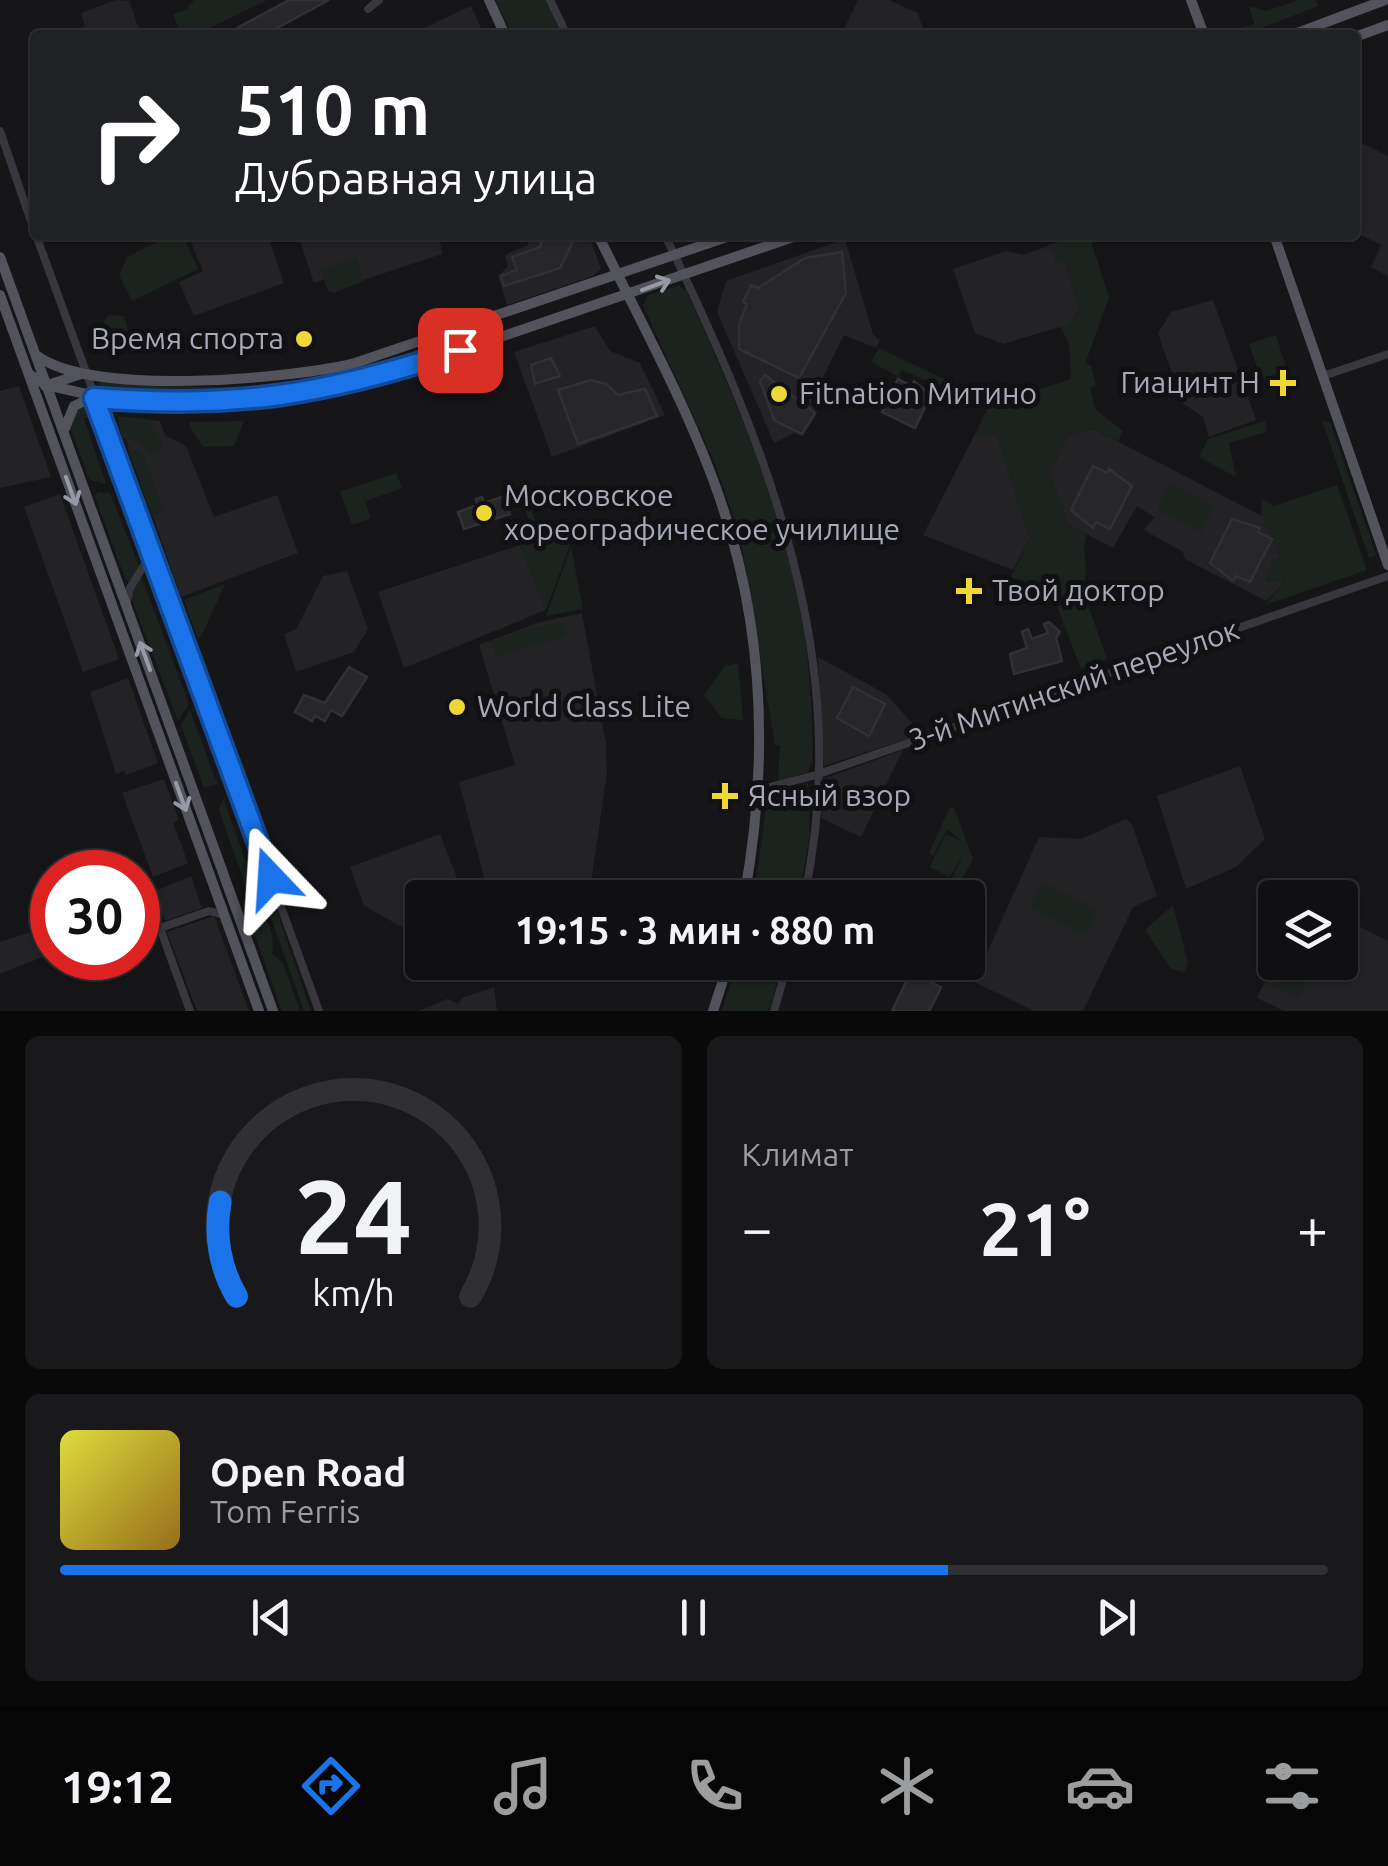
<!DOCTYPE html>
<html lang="ru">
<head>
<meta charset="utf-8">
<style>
	:root { --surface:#101012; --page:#19191b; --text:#f1f3f6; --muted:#9c9d9f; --line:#303032; --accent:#1a73e8 }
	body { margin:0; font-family:Ubuntu,sans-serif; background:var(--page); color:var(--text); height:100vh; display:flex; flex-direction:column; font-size:38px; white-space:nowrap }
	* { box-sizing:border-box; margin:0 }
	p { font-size:32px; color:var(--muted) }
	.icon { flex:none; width:55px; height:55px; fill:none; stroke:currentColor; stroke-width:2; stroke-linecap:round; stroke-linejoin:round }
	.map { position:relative; height:1011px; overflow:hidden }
	.drawer { display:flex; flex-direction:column; gap:25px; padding:25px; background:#09090a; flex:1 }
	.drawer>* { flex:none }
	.banner { position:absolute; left:30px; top:30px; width:1330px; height:210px; border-radius:10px; box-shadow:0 2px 8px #0004,0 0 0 2px var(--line); background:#202124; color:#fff; overflow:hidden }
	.tools { position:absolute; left:1258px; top:880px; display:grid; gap:20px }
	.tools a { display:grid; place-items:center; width:100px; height:100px; border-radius:10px; background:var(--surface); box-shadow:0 2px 8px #0004,0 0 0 2px var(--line); font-size:50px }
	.speed { position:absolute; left:30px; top:850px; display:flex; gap:20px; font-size:50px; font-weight:700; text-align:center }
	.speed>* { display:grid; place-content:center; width:130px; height:130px; border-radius:50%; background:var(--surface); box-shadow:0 2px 8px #0004,0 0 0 2px var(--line); line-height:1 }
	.speed .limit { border:15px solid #d22; background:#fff; color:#111 }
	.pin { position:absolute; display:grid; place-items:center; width:85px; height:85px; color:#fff; margin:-42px; border-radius:20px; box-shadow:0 5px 15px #0006 }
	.me { position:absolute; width:110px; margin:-55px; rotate:340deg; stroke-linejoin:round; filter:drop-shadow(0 0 8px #0008) }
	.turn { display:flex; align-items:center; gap:35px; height:210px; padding:0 40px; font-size:45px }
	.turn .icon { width:130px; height:130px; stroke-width:2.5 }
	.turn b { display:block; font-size:70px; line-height:85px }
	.big { font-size:75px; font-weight:600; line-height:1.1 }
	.drawer .card { flex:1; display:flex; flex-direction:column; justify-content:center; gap:15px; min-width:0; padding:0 35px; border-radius:15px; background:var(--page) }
	.drawer .dial { align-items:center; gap:0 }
	.dial svg { height:260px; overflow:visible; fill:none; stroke:var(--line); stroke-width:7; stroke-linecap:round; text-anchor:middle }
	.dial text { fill:var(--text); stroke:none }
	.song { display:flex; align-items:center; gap:30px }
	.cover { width:120px; height:120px; border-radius:15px; background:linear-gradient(135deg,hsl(60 70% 55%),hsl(40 70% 35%)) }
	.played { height:10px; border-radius:5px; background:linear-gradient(90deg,var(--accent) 70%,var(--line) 70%) }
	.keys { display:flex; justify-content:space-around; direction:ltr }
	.heat { display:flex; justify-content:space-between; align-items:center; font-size:55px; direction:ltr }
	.drawer .tiles { flex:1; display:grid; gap:25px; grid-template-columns:1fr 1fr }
	.card:last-child { grid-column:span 2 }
	.trip { position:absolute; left:405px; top:880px; width:580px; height:100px; border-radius:10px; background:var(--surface); box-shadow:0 2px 8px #0004,0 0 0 2px var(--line); font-weight:600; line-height:100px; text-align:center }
	.tabs { display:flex; height:160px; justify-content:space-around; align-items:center; background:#060607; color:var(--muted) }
	.tabs .icon { width:70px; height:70px }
	.tabs .active { color:var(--accent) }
	.tabs b { font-size:45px; color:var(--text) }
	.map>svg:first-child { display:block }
	.built { fill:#232225 }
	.green { fill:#1c231e }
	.building { fill:#272629; stroke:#313034; stroke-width:2.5 }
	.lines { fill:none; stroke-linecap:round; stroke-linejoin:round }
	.minor { stroke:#37373d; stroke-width:8 }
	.major { stroke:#53535c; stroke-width:10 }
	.oneway { stroke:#9799a5 }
	.route-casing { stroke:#114b97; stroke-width:25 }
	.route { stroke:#1a73e8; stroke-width:18 }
	.poi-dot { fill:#eed838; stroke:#111113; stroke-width:4 }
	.labels { text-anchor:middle; stroke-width:10; stroke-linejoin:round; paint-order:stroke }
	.poi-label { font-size:30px; fill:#a8aab7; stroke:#111113; text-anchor:start }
	.street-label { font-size:30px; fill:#a8aab7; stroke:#111113 }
</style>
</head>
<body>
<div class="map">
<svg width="1388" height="1011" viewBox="0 0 1388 1011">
	<rect width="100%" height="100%" fill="#161618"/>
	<path class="built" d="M116,0L129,1L141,35H62L85,26L81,13Z
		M858,0H889L918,13L925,35H841Z
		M471,6L484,35H416L421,29Z
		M1355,140L1388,156V276L1371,267L1381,245L1355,232Z
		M188,235H277L269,239L284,283L194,316L179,282L203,271Z
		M298,235H439L442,254L330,291L326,279L314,283Z
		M528,235H589L601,269L593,276L507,305L498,276L508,266L505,255L528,245Z
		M845,239L873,334L880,341L876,348L844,335L810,404L817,412L810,425L801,436L795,433L774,443L717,312L726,281Z
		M1058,242L1079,308L1070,324L1003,344L975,333L953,269L1006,251L1023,255Z
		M1213,300L1256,420L1209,437L1203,417L1182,403L1158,333L1171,312Z
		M595,326L610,351L640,363L665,415L552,457L514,352Z
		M19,386L51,477L0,488V391Z
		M118,416L160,421L165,435L186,446L214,517L277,495L298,553L181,597Z
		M1094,429L1262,516L1279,551L1283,584L1266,601L1185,559L1183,552L1144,530L1154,517L1137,506L1113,548L1069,525L1049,473L1068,436Z
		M975,434L997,436L1030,538L1013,570L923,535Z
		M60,494L119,659L83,672L24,507Z
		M520,545L546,610L404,668L378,592Z
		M347,571L368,629L354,652L296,672L284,634L296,629L323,576Z
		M582,613L606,744L607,772L589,897H489L459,782L515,765L479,645L540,622Z
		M818,657L886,694L922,734L824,766Z
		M128,678L158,763L126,775L124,771L116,774L90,692Z
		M903,750L861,837L821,818L823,779Z
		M1240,766L1265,839L1236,867L1186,889L1157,796Z
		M164,779L179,820L173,823L188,863L153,877L122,793Z
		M1126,819L1132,824L1157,896L1133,907L1083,1011H1034L974,982L1039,837L1081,839Z
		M440,834L464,897L422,898V938L364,906L350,867Z
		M191,876L202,908L165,921L162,912V918L138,926V898Z
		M214,916L249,1011H197L167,932Z
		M1340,917L1388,941V1011H1284L1257,998L1275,961L1340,962Z
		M52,925V953L0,974V942Z
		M494,987L497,1011H419L447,999L458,1004L462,998Z"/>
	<path class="green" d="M194,0H267L196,35H181L173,14L187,9Z
		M496,0H546L563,35H512Z
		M1299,0H1316L1318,6L1244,35L1220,33L1254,24L1249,6L1266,11Z
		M170,235H183L198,269L132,301L119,275L127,257Z
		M1055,235H1089L1109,297L1085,364L1091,365L1096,385L1090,387L1095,409L1123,431L1118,441L1094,429L1068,436L1049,473L1069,525L1087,535C1079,551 1092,566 1082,588L1107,659L1081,669L1051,590L1011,577L1030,538L997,436L975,434L988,408L902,370L898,376L871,362L879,348L996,404L1071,379L1069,343L1060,327L1070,324L1079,308L1064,261L1056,263L1051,249L1059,246Z
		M356,257L364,281L334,293L328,290L321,270Z
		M679,285L687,292C760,455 816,580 812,762L808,772L778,782L780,746L775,745L740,536L714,461L643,305L648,295Z
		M109,315L124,316L134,350L104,349L98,331Z
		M470,331L474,340C433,353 391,369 349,380C268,401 185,396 103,390L98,384L103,380C164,386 225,391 286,383C350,376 410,351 470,331Z
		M1276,335L1287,371L1261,378L1249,344Z
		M85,406L94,415L84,419L106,484L90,480L69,424L71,413Z
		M118,417L148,419L163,444L161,451L152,454L139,442L122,438Z
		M1322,420L1330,422L1376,555L1369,558Z
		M244,421L234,446L203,447L189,426L190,422Z
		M1265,421L1267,432L1229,443L1236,477L1199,457L1208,439Z
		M126,444L144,456L164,512L152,516Z
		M396,473L402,488L366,501L360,487L371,518L352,525L340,492Z
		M522,483L543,542L550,544L564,535L570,545L546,610L520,545L535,539L517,485Z
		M1170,484L1214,506L1201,532L1157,510Z
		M1337,485L1367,570L1265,605L1283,584L1281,566V582H1265L1272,558L1280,559L1262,516L1261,498L1274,506Z
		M98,492L110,493L140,569L130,581H126L95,496Z
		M571,547L583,609L546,616Z
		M141,576L189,704L178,721L130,595Z
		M225,584L201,637H197L184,600Z
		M562,622L567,636L496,656L490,642L522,630L525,639L523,630Z
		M738,663L743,720L722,718L704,695L725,666Z
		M190,710L217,784L204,788L181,725Z
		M808,783L810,832L799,897L754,898L766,808L777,804V794Z
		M223,798L263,909L250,899L219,810Z
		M950,807L954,808L973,859L952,897H943L965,850L950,877L930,867L946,834L962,841L947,829L933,856L929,853Z
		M267,882L311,1011H304L259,884Z
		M1043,882L1097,910L1085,935L1030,907Z
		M247,901C266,915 276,930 272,954L283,963L300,1011H282L243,902Z
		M1173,905L1188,963L1184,972L1171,969L1145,930Z
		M737,963H782L769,1011H722Z
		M1283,963H1316L1299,998L1272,985Z"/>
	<path class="building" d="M289,0H329L264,35H224Z
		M543,235H570L573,242L560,268L504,286L501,276L517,270L512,257L540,247Z
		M842,252L846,293L799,378L739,349V325L747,304L743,302L751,285L758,288L805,258Z
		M551,358L560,376L535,384L531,365Z
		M765,375L815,413L802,434L774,420L760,381Z
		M898,379L912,386L914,381L931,395L915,428L882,412Z
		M590,380L606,384L618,395L645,389L657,416L578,444L558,390Z
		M1093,466L1107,473L1109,469L1132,486L1110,529L1096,522L1093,528L1071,510Z
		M504,496L510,514L464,529L458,512L478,505L476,499L482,497L484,503Z
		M1232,519L1260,528L1258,532L1272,539L1250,582L1236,576L1233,581L1210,563Z
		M1049,622L1060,632L1056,638L1062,661L1014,674L1010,654L1027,648L1022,632L1028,629L1032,639L1048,633L1044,624Z
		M349,667L367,677L342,716L331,710L325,721L315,716L312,721L295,712L304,695L325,703Z
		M853,687L885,704L869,736L837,718Z
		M911,972L941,987L939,992L929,1011H892Z"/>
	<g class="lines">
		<path class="minor" d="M550,0L567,35
			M368,9L379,0
			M0,131L35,233
			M36,235L319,1011
			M665,235C766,445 856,660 804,898
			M482,321L475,332L486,342
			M1323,376L1388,354
			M127,602L130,588L151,554
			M759,790L816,775L1388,576
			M190,1011L160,928L209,911L224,915
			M774,1011L788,962"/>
		<path class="major" d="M489,0L505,35
			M1191,0L1204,35
			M1292,35L1385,0
			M1355,37L1388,25
			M598,235C641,323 691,412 722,505C765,633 768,767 744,898
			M1274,235L1388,565
			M0,257L273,1011
			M0,295L259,1011
			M36,355C90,397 286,379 352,364L733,235
			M29,374L46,385L109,399L195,403L301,396L358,383L489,341L799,235
			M45,386L81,374
			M65,428L74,406L91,398
			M713,1011L729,962"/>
	</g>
	<defs><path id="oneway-shaft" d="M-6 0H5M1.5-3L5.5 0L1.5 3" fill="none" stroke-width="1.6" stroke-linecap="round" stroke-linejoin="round" transform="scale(2.5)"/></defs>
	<g class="oneway">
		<use href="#oneway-shaft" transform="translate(656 285) rotate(-20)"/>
		<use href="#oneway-shaft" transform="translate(71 491) rotate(70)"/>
		<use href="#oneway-shaft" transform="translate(145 656) rotate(-110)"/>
		<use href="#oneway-shaft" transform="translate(181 797) rotate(70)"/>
	</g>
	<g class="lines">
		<defs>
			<path id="route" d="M271,878L94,398C238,409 324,395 460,350"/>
		</defs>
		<use href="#route" class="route-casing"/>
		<use href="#route" class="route"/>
	</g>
	<g class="poi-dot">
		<circle cx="304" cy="339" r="10"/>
		<path d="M1278 368h10v10h10v10h-10v10h-10v-10h-10v-10h10z"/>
		<circle cx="779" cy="394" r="10"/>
		<circle cx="484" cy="513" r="10"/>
		<path d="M964 576h10v10h10v10h-10v10h-10v-10h-10v-10h10z"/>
		<circle cx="457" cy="707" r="10"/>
		<path d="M720 781h10v10h10v10h-10v10h-10v-10h-10v-10h10z"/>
	</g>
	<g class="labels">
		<g class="poi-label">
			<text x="284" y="349" text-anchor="end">Время спорта</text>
			<text x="1260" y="393" text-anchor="end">Гиацинт Н</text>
			<text x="799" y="404">Fitnation Митино</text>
			<text x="504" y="506">Московское<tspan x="504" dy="34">хореографическое училище</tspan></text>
			<text x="992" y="601">Твой доктор</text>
			<text x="477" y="717">World Class Lite</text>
			<text x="748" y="806">Ясный взор</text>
		</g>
		<g class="street-label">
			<text transform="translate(1074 685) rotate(-19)" y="10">3-й Митинский переулок</text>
		</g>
	</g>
</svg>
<div class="tools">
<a><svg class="icon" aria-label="layers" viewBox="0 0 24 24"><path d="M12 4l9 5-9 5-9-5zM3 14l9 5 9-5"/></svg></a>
</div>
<div class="speed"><div class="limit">30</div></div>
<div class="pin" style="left:460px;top:350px;background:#d93025"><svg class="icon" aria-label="arrive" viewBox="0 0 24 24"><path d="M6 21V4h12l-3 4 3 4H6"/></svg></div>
<svg class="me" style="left:271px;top:878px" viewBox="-20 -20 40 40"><path d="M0-17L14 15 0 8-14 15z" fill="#1a73e8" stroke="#fff" stroke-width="4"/></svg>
<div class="trip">19:15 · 3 мин · 880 m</div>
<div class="banner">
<div class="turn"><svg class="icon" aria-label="right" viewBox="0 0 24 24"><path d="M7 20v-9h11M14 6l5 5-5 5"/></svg><div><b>510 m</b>Дубравная улица</div></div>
</div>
</div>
<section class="drawer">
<div class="tiles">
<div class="card dial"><svg viewBox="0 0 100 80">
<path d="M14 69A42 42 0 1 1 86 69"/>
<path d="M14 69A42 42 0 0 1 9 40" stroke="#1a73e8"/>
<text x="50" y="56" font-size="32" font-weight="700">24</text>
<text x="50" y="72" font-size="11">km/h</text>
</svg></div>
<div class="card"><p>Климат</p>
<div class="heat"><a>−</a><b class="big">21°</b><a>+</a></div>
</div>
<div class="card">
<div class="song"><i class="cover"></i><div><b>Open Road</b><p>Tom Ferris</p></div></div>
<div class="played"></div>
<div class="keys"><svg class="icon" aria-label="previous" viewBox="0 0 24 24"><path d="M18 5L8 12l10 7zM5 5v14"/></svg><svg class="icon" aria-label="pause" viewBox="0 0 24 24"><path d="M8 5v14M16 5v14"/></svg><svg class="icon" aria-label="next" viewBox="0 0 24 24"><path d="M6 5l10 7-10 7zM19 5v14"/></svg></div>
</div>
</div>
</section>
<nav class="tabs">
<b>19:12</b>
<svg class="icon active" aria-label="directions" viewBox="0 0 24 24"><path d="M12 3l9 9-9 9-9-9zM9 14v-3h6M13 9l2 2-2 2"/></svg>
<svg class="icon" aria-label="music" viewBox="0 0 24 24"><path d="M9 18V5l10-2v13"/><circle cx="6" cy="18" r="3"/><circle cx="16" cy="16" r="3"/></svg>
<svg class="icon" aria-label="phone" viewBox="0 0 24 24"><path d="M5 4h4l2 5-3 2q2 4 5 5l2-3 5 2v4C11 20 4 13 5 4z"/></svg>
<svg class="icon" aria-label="climate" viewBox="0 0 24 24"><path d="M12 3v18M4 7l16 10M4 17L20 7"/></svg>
<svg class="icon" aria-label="car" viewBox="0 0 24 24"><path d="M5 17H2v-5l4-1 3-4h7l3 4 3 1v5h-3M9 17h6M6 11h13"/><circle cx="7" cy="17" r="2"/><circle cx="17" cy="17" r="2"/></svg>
<svg class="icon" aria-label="filters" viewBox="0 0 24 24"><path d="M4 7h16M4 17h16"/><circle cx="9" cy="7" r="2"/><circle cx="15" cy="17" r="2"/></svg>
</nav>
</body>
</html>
